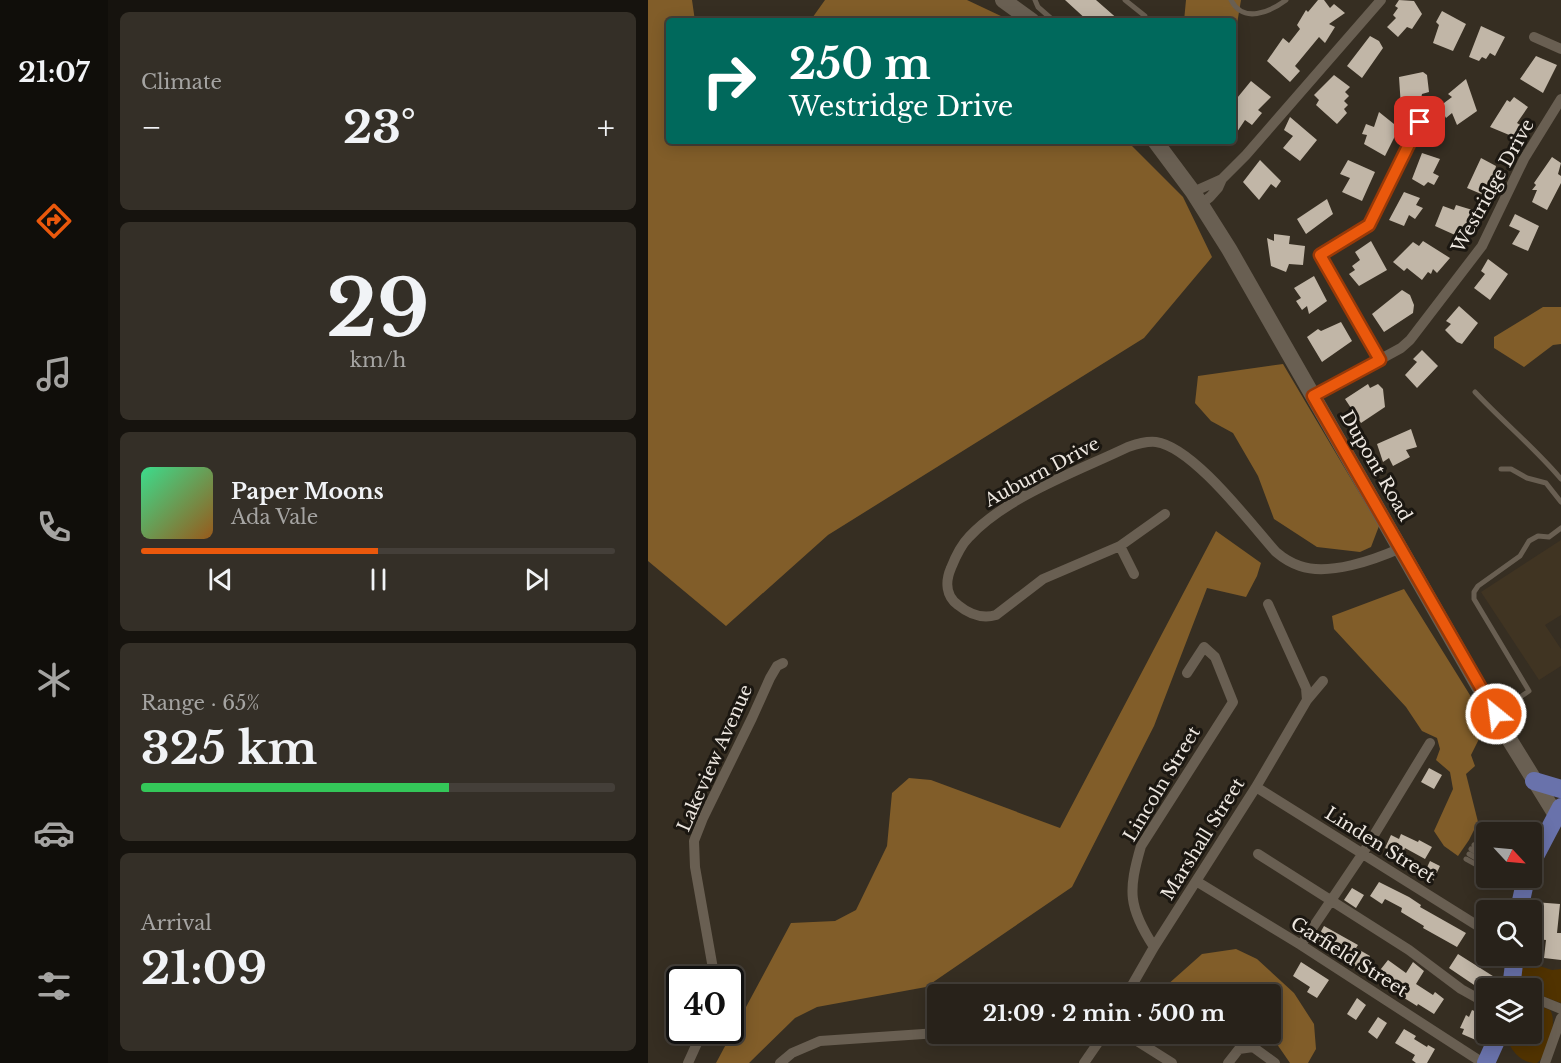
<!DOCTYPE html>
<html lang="en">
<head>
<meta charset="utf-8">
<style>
	:root { --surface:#28221a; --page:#342f27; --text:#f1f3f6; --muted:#a5a4a2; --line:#443f39; --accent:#ea580c }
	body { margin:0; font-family:"Libre Baskerville",serif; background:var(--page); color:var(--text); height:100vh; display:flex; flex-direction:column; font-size:22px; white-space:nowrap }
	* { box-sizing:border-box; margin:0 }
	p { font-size:20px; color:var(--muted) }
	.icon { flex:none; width:33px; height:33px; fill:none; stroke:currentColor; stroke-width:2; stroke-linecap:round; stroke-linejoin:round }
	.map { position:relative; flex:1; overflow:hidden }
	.side { display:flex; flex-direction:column; gap:12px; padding:12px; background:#16130e; width:540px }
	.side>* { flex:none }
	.banner { position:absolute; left:18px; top:18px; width:570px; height:126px; border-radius:6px; box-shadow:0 3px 15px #0003,0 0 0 2px var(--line); background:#00695c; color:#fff; overflow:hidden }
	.needle { width:39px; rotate:116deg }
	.tools { position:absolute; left:828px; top:822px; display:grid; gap:12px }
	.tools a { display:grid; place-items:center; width:66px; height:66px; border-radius:6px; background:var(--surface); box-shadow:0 3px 15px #0003,0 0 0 2px var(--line); font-size:30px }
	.speed { position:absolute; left:18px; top:966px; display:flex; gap:12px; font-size:30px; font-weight:700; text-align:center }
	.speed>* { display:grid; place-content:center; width:78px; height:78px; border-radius:50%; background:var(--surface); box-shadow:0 3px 15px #0003,0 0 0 2px var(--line); line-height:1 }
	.speed .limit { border:3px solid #111; border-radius:9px; background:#fff; color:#111 }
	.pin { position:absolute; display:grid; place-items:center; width:51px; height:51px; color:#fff; margin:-26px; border-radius:12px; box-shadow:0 3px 9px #0006 }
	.me { position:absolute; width:66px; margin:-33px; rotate:331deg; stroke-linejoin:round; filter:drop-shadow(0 0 4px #0008) }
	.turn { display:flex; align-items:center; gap:21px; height:126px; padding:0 24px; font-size:27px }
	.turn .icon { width:78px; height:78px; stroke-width:2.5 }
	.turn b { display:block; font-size:42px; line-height:51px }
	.big { font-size:45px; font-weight:800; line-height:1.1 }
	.side .card { flex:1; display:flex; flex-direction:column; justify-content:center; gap:9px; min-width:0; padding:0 21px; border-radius:9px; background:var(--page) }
	.side .dial { align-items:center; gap:0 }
	.dial b { font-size:78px; line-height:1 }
	.song { display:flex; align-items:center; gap:18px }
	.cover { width:72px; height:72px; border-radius:9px; background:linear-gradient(135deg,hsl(150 70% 55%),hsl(30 70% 35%)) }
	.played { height:6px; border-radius:3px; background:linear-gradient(90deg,var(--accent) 50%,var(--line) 50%) }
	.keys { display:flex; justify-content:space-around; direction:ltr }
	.heat { display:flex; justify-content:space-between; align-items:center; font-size:33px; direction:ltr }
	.charge { height:9px; border-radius:4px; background:linear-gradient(90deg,#34c759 65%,var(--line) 0) }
	.trip { position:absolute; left:279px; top:984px; width:354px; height:60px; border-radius:6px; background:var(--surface); box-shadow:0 3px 15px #0003,0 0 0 2px var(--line); font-weight:800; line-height:60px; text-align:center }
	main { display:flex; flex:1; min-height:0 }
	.tabs { display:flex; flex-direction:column; width:108px; justify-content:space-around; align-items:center; background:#100e0a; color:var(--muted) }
	.tabs .icon { width:42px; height:42px }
	.tabs .active { color:var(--accent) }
	.tabs b { font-size:27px; color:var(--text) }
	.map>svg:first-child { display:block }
	.built { fill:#403422 }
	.green { fill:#513300 }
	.forest { fill:#815d29 }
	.building { fill:#c1b6a7 }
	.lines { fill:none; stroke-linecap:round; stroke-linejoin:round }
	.lane { stroke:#695f52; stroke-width:5 }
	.street { stroke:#695f52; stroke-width:10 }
	.secondary { stroke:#695f52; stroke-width:16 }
	.primary { stroke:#6972ab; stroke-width:18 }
	.route-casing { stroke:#983908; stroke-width:15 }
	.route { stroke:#ea580c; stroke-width:10 }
	.labels { text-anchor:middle; stroke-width:6; stroke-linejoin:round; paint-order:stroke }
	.street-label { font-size:18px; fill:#ede7e0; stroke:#1b1711 }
</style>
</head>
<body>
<main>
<nav class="tabs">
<b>21:07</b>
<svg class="icon active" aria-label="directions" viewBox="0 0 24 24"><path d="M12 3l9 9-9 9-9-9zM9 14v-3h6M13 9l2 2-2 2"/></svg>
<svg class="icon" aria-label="music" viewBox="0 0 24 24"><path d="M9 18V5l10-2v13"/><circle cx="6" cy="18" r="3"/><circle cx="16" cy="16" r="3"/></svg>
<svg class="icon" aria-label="phone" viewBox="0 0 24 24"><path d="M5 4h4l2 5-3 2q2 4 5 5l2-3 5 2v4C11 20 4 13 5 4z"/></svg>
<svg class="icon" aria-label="climate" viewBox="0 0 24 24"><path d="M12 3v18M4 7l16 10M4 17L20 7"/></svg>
<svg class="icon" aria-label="car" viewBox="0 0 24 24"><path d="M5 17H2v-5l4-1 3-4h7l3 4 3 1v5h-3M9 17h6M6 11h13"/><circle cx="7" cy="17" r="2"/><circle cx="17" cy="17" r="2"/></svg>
<svg class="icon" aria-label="filters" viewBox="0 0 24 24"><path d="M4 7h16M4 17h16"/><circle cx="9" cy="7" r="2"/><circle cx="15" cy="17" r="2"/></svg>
</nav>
<section class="side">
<div class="card"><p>Climate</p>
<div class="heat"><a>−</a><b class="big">23°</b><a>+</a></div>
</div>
<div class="card dial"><b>29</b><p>km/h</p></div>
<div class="card">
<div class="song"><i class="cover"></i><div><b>Paper Moons</b><p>Ada Vale</p></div></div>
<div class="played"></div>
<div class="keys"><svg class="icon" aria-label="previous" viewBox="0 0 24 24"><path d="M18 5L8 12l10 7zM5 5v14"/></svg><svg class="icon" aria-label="pause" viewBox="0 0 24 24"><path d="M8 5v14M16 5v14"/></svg><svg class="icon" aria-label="next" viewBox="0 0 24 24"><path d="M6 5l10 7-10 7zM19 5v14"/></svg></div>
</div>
<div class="card"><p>Range · 65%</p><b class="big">325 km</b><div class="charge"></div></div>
<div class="card"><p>Arrival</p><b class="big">21:09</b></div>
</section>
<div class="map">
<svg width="913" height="1063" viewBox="0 0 913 1063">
	<rect width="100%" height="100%" fill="#362e22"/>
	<path class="built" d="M913,540V615L897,625L913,649V666L891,680L833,592Z"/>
	<path class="green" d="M873,960L904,970L913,969V1003C897,997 880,992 870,979Z
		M884,1003L902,1010C910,1021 900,1055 889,1063C871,1063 863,1050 857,1035V1034H884Z"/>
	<path class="forest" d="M0,0H44L47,21H21V141H479L535,197L564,257L496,338L180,535L78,626L0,561Z
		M177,0H319L355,17L359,21H162Z
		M538,0H593L585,48V21H536Z
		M895,307H913V344L905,345L876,367L846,348V337Z
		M635,364L731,526L723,547L712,552L669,547L626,519L610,476L585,433L563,421L547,403L550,376Z
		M568,531L613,563L609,576L598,597L559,588L506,726L424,887L278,987L169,1007L147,1018L101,1063H68L143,923L187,921L208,910L239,846L244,793L261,778L283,780L412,828Z
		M756,589L830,708L835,731L823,755L827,766L818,774L830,822L821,840L810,856L796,846L786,831L805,789L802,772L788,760L792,749L789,738L774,731L758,707L686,629L684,616Z
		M588,949L609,959L646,993L666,1024L668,1049L660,1063H642L622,1034V994H509L554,954Z"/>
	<path class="building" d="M417,0H448L472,21H440Z
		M670,0H676L682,8L686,4L697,13L681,24L687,27L677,43L671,37L647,66L652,71L642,82L619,61L635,38L641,43L652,29L649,25L658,10L660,12Z
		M751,0L766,1L774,14L764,29L759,27L750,37L739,27L748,18L745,15L750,8L747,6Z
		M794,11L818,24L805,51L785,43L791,25L788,22Z
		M833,26L857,37L847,56L842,53L838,59L834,57L831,61L821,57Z
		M722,36L731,41L735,48L714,78L699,66Z
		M888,56L909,65L895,93L872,79Z
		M775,72L779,75L781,92L774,94L772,103L753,107L751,77Z
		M686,75L702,87L697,92L701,96L696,101L700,105L696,109L699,113L689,124L668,105L671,100L666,95Z
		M818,79L829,111L809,125L804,113L798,118L792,106L804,97L800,94Z
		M603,81L623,97L610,110L614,113L604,125L597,120L585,138V103Z
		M866,97L880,107L869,123L874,126L866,137L842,127L859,100L862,102Z
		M731,112L751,128L737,156L716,144L719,135L714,134L718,124L726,127Z
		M642,117L669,140L652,161L635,148L645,136L636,130Z
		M774,153L792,159L785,173L791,176L786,185L780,182L776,186L764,179Z
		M904,157L913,163L910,174L913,176V183L899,210L884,202L889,190H884L888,185L886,183Z
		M833,158L848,166L844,184L838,196L819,188Z
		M612,160L633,181L628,188L623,184L611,200L595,182Z
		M700,160L727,172L714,201L694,192L702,178L692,174Z
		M756,192L772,198L768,205L775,208L767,219L761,215L756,226L741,220Z
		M679,199L685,214L658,234L649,219Z
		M808,205L831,212L820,234L812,230L807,235L787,226L795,206L806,210Z
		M867,214L891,226L880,251L864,244L872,231L861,226Z
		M626,234L642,236L641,244L657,246L655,265L641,264L638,272L623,266L619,238L626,241Z
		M723,241L739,270L711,286L701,274L707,270L704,266L712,260L707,252Z
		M775,241L802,258L789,273L785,269L783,274L780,272L774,280L759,268L756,271L745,262L765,242L771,246Z
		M840,259L860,274L842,300L826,288L837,274L833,271Z
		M666,276L679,301L661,314L659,306L654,310L648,301L653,298L646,288Z
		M754,290L762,295L766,305L765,313L736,332L724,314Z
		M811,306L830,323L814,344L809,342L797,330L803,324L798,321Z
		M693,322L704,341L674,362L659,337L670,329L673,331Z
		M774,350L790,366L769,388L757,375L769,362L765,359Z
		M720,384L722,388L730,384L735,389L737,407L713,423L697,399Z
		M763,429L769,447L758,450L762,457L745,466L741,458L735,462L729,444Z
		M781,768L794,775L786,789L773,782Z
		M753,834L770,842L771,840L784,847L777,859L757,848L752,859L743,855L745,852L737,848L743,835L751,839Z
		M782,861L792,866L785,881L784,880L782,883L774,878Z
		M731,882L761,897L773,905L772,907L818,933L809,947L775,928L776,926L753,912L754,908L737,899L734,904L722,896Z
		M704,888L716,895L708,908L696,900Z
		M886,902L912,904L909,933H913V960L896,958L898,940L889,939L891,918L885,917Z
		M676,926L710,945L708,948L722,956L714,970L668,940Z
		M810,954L848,978L841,988H838V993L801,968Z
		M740,960L758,973L765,962L776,971L768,984L785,995L787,992L796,999L786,1014L770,1004L769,1006L737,986L740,982L729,974Z
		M653,962L681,980L669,998L659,992L662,987L645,976Z
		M709,998L718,1005L708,1020L699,1014Z
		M824,1010L838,1016V1022L830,1041L814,1034L816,1029L812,1028L818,1015L821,1017Z
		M730,1017L739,1023L729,1039L720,1032Z
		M756,1029L768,1036L766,1039L779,1047L780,1045L787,1049L779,1063H768L764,1060L767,1055L747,1043Z"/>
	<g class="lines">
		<path class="lane" d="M387,0L390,7L406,21
			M477,0L497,16V21
			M583,0C595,24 622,12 638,0
			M827,392C855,422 887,448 913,479
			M853,469H863L879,478L898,483L913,502
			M849,713L881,691L826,599V592L830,586L872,556L881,541L890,536L901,537L913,528
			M826,845L838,853
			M823,849L838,858
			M821,854L838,864
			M818,859L838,870
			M860,878H861"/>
		<path class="street" d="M886,37L913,49
			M545,192L574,179
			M553,204L562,197L570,188L574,179L598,155L733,0
			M732,360L672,255L721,225L772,122
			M665,396L753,348L762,340L834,246L876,159L913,99
			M517,514L472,546L395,579L348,615C334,619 321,614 310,605C298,596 297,582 303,568C307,558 313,545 321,537C359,496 430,471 480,447C489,444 498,441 508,442C545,447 602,523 628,552C635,558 643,563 652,566C681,576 726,560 753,548
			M472,546L486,574
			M659,700L675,681
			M608,787L838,931
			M610,854L761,950L813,989L838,1003
			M548,881L653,945L835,1063
			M653,945L715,853L782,743
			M506,947C480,907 480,891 493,846L585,702L567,657L556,647L539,673
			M67,980L47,867L46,841L55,818L104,718L122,678L129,666L135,663
			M479,994L506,947L608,787L659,700L658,688L620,604
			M884,997L913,1009
			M478,1034L524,1063
			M40,1063L55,1030
			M132,1063L144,1053L172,1041L290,1033
			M436,1063L456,1034
			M580,1063L591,1049L605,1047L627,1063
			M897,1063L913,1018"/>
		<path class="secondary" d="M355,0L384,21
			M507,141L545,192L581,249L861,739L908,815"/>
		<path class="primary" d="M886,781L913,789
			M884,862L913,807
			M871,910L878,878
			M863,988L867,956
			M838,1063L851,1034"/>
	</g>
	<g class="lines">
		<defs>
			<path id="route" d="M772,122L721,225L672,255L732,360L665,396L848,714"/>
		</defs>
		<use href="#route" class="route-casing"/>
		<use href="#route" class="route"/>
	</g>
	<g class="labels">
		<g class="street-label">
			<text transform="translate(845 186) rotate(-61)" y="6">Westridge Drive</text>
			<text transform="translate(728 466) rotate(60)" y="6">Dupont Road</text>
			<text transform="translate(394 472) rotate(-28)" y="6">Auburn Drive</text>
			<text transform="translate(67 758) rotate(-66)" y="6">Lakeview Avenue</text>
			<text transform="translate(514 784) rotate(-59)" y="6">Lincoln Street</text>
			<text transform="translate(555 839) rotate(-58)" y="6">Marshall Street</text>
			<text transform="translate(732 845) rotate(32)" y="6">Linden Street</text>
			<text transform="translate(701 957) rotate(32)" y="6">Garfield Street</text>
		</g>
	</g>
</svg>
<div class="tools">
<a><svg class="needle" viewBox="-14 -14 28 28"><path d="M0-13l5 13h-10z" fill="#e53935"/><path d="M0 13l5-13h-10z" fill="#a5a4a2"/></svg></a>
<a><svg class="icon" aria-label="search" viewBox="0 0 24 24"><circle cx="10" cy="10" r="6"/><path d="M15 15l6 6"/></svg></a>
<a><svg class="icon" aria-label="layers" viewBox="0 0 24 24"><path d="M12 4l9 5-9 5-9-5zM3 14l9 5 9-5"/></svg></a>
</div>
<div class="speed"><div class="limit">40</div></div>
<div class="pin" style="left:772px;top:122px;background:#d93025"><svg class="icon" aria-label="arrive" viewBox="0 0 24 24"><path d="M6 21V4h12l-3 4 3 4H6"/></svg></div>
<svg class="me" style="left:848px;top:714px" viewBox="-20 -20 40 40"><circle r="17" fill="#ea580c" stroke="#fff" stroke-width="3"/><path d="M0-11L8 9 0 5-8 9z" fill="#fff"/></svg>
<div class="trip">21:09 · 2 min · 500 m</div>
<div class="banner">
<div class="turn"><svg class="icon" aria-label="right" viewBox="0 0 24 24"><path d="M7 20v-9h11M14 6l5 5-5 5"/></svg><div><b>250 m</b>Westridge Drive</div></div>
</div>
</div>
</main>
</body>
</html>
